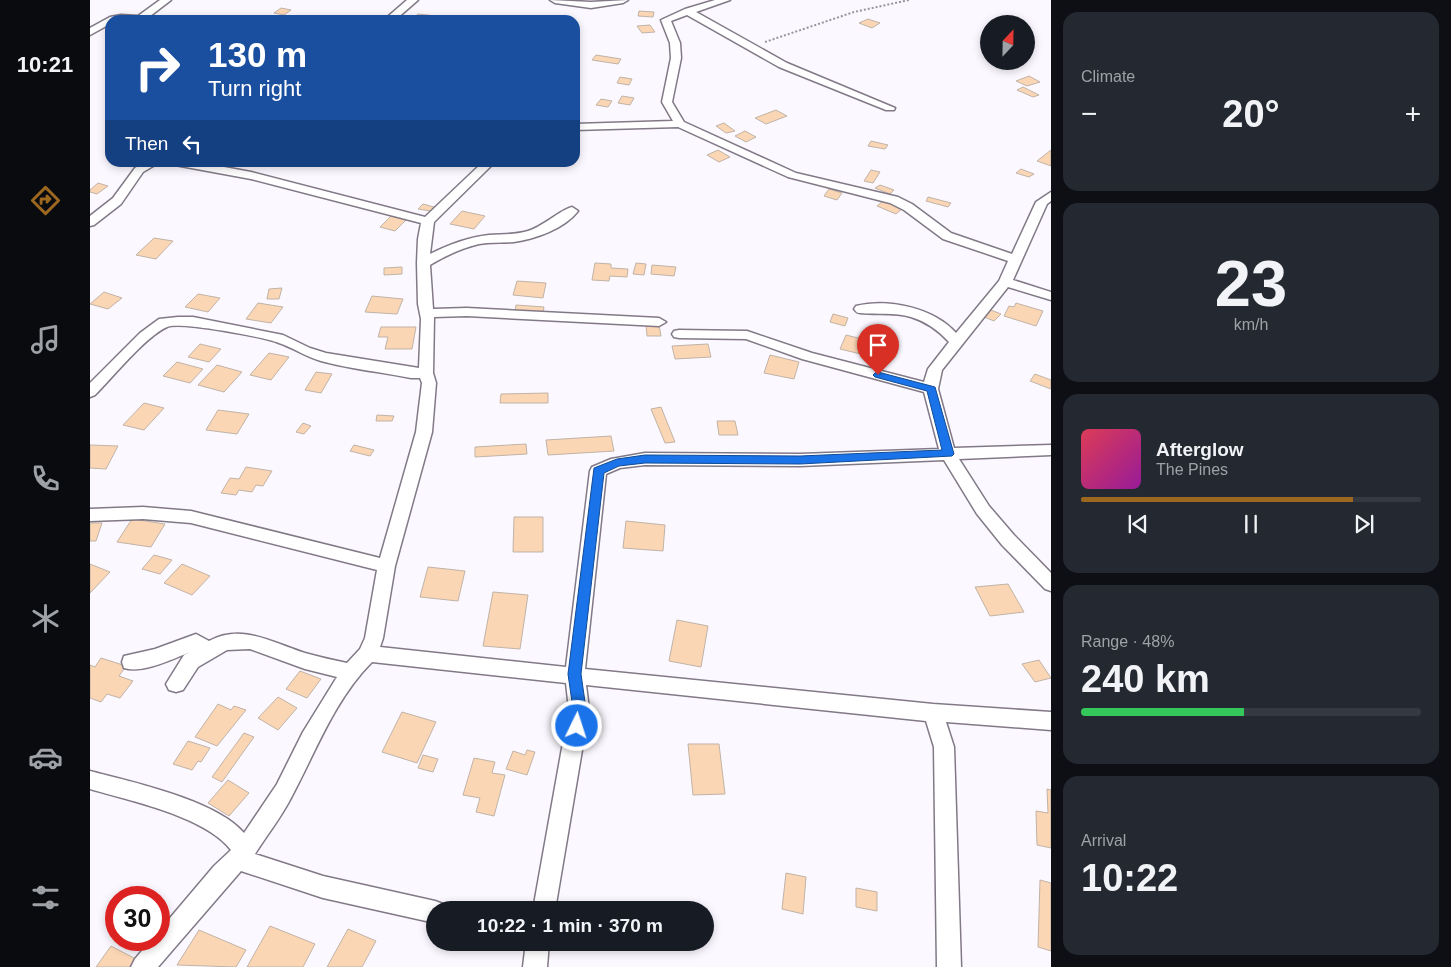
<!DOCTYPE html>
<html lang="en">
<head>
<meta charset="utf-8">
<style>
	:root { --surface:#171b24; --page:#242831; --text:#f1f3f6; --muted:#9ea1a6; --line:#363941; --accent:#9c681f }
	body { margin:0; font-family:Arial,sans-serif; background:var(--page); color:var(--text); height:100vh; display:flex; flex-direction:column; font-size:19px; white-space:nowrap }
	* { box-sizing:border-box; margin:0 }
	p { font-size:16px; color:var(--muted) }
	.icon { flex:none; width:28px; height:28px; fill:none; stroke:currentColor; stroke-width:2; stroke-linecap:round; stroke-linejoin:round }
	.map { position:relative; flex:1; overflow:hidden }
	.panel { display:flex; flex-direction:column; gap:12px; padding:12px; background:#0d0f14; width:400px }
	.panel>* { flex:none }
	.hud { position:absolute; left:15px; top:15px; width:475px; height:152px; border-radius:15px; box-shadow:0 2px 8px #0003; background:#1a4fa0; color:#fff; overflow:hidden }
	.needle { width:32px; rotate:22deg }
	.controls { position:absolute; left:890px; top:15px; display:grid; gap:10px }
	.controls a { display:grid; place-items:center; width:55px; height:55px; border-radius:50%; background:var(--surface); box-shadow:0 2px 8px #0003; font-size:25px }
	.speed { position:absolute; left:15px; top:886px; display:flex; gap:10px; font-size:25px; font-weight:700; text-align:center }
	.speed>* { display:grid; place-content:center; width:65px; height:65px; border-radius:50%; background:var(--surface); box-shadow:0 2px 8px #0003; line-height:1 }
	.speed .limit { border:8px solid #d22; background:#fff; color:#111 }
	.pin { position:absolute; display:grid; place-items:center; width:42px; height:42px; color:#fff; margin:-51px -21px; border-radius:50% 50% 50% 0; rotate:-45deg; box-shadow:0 0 5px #0007 }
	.pin .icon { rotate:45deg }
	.me { position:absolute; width:55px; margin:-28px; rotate:4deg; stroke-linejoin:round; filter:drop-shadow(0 0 4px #0008) }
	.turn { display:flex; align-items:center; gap:18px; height:105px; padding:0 20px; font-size:22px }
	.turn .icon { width:65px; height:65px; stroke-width:2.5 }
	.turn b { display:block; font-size:35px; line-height:42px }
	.then { display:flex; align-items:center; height:48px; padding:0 20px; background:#0003; gap:10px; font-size:19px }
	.big { font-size:38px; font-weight:600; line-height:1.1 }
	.panel .widget { flex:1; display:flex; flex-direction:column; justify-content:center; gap:8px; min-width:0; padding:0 18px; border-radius:15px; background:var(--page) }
	.panel .dial { align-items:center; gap:0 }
	.dial b { font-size:65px; line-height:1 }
	.song { display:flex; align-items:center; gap:15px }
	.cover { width:60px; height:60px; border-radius:8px; background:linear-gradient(135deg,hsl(350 70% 55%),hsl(300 70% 35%)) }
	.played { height:5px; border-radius:2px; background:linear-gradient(90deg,var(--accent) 80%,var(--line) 80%) }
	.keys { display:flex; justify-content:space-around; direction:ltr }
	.heat { display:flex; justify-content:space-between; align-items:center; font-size:28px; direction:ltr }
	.charge { height:8px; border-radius:4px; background:linear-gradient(90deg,#34c759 48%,var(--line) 0) }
	.trip { position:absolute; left:336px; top:901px; width:288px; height:50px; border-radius:25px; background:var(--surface); box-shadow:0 2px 8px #0003; font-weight:600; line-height:50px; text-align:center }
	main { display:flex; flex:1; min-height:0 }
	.menu { display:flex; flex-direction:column; width:90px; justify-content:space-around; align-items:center; background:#090b0e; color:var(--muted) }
	.menu .icon { width:35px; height:35px }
	.menu .on { color:var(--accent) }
	.menu b { font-size:22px; color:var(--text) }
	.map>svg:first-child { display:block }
	.building { fill:#fbd6b4; stroke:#c0b3a7 }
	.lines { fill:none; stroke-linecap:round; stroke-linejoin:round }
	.minor-casing { stroke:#827987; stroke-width:3 }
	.path { stroke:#98949a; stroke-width:2; stroke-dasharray:2 2; stroke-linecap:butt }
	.minor { fill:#fff; fill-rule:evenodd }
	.route { fill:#1a73e8; stroke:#114b97 }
</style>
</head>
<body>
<main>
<nav class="menu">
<b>10:21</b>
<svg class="icon on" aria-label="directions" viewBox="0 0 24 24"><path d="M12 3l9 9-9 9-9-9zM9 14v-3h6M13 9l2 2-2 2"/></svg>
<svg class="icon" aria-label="music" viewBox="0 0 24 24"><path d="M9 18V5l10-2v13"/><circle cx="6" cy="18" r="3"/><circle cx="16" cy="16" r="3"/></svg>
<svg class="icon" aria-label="phone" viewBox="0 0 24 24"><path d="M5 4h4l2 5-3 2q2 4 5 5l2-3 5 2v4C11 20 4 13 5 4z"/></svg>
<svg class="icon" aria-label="climate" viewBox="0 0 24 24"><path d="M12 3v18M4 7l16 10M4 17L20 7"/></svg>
<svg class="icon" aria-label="car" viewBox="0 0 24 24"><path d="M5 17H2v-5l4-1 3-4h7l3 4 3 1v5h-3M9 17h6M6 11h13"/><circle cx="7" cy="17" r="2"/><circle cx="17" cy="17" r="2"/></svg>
<svg class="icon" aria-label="filters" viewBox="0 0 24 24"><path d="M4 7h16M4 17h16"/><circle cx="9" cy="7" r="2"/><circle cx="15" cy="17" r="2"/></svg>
</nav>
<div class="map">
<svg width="961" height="967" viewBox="0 0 961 967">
	<rect width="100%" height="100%" fill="#fcf8ff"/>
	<path class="building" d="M191,8L201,10L194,15L184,13Z
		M549,11L564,12L563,17L548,16Z
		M328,14L346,16L342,20H321Z
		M778,19L790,23L782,28L769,23Z
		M560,25L565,32L552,33L547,26Z
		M506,55L531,59L528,64L502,60Z
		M939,76L950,82L937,86L926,81Z
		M530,77L542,79L539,85L527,83Z
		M933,87L949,95L943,97L927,90Z
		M532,96L544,98L540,105L528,103Z
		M511,99L522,101L518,107L506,105Z
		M686,110L697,116L676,124L665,118Z
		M634,123L645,131L636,133L626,126Z
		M655,131L666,137L656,142L645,136Z
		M781,141L798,145L795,149L778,146Z
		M628,150L640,157L629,162L617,155Z
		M961,150V166L947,161Z
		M931,169L944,174L939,177L926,173Z
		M781,170L790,172L783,183L774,181Z
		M8,183L18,186L7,194L0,192V190Z
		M790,185L804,190L800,194L785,188Z
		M739,189L752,193L747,200L734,196Z
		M838,197L861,203L858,207L836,201Z
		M794,200L814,207L806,214L787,206Z
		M333,204L344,207L340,211L328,209Z
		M372,211L395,216L384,229L360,224Z
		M303,214L318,218L305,231L290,227Z
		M64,238L83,241L66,259L46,255Z
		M505,263L521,264V268L538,269L537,277L520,276L519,281L502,280Z
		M546,263L556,264L554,275L543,274Z
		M562,265L586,267L584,276L561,274Z
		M312,267V274L294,275V268Z
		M427,281L456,283L453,298L423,295Z
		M192,288L189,299H177L179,289Z
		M14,292L32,298L18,309L0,304Z
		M108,294L130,298L118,312L95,307Z
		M282,296L313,299L307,314L275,312Z
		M168,303L193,307L181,323L156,319Z
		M926,303L953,311L946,326L914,316L919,306L924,307Z
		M426,305L454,307L453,313L425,312Z
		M901,310L911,314L904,321L894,317Z
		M743,314L758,318L755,326L740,322Z
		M556,325H569L571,336H557Z
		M291,327H326L322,349H295L298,337H288Z
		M756,335L788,343L783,357L750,349Z
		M110,344L131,349L119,362L98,357Z
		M618,344L621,357L585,359L582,346Z
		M179,353L199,357L181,380L160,375Z
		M680,355L709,362L704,379L674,373Z
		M87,362L113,369L100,383L73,376Z
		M127,365L152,372L134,392L108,385Z
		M226,372L242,374L231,393L215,390Z
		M945,374L961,380V389L940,381Z
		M458,393V403H410L411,394Z
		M54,403L74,408L54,430L33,425Z
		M571,407L585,442L575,443L561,409Z
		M128,410L159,414L147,434L116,430Z
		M287,415L304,416L302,421H286Z
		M627,421H645L648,435H629Z
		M213,423L221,426L214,434L206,432Z
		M521,436L524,451L458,455L456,440Z
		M436,444L437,454L385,457V447Z
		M0,445L28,446L16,469L0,468Z
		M264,445L284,450L280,456L260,451Z
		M156,467L182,471L173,486L166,485L162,492L149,490L146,495L131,493L140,478L149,479Z
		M424,517H453V552H423Z
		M42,519L75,524L61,547L27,542Z
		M536,521L575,525L573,551L533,548Z
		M0,523H12L6,541H0Z
		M64,555L82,560L70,574L52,569Z
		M0,564L20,572L0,593Z
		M92,564L120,576L102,595L74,583Z
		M338,567L375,571L368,601L330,597Z
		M918,584L934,612L900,616L885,587Z
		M403,592L438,595L430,649L393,646Z
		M587,620L618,626L611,667L579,661Z
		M11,658L36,666L29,676L43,681L30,698L17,694L11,702L0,698V665L5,667Z
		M949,660L961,678L945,682L932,664Z
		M210,671L231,679L217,698L196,689Z
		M188,697L207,708L188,730L168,718Z
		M128,704L141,710L144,706L156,710L127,746L105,737Z
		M312,712L346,722L327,763L292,752Z
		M154,733L164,737L132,782L122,777Z
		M98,741L120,748L111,762L108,761L102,770L83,764Z
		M598,744H629L635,794L603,795Z
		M437,750L445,752L437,775L416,769L423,751L435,755Z
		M333,755L348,759L343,772L328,768Z
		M384,758L405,762L402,773L415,775L404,816L386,812L390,798L373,795Z
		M138,780L159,793L139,816L118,803Z
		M957,789L961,790V848L947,845L946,811L958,813Z
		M696,873L716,877L713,914L692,909Z
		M950,880L961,883V951L948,947Z
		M766,888L787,892V911L766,907Z
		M180,926L225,944L213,967H157Z
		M258,929L286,941L272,967H237Z
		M109,930L156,950L146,967L87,965Z
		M21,946L46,959L40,967H6Z"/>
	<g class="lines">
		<defs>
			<path id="minor" d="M70,0H81L55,20H20V24L0,35V28L20,17L31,15L48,16Z
				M317,0H328L305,20H294Z
				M460,0L501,2L538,0L533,3L501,8L465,3Z
				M625,0H640L606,12L697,63L805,108L804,110H796L689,67L597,15L581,21L590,43L591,58L582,102L594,122L706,173L808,197L822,204L861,233L922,254L946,202L961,192V201L957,204L923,280L961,292V300L918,287L852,370L848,389L864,448L961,445V455L869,459L899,506L924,535L961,573V591L955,589L912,545L887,514L854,460L710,466L555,465L530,468L516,474L495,669L843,704L961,712V730L856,722L864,747L871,967H847L844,747L836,721L496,685L499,709L465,910H443L479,709L476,683L282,662C245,699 226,751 202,796C192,816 177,835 165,854L233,876L345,901L353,904L355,910H345V923L233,898L151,871L68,967H41L45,959L61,940H69V931L124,866L141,850C115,816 40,801 0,789V771C42,782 126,800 154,833L187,784L213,732L247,677L215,669L160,649L137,650L108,667L93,690L86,692L79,690L76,684L94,655L100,652C83,659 52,674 34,668L32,662L34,656L65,649L106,634L119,641C152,623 183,643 215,653C229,657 243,660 257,663L270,649L275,638L287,570L101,523L53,519L0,521V509L53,507L101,511L290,558L326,432L332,383L330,378H321C291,372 260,369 231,361C214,356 204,348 189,343C174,337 89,321 77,327C56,336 22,378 5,395L0,397V383L50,333L69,319L88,317H103L193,335L220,348L236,353L329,368L331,319L328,304L327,263L328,239L331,223L161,179L85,165L80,162H107L161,172L335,217L393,162H405L344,222L340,254C358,245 379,237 399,235C412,234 425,235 438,231C454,226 470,210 482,207L488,211C474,229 445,239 424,242C412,243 401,242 389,244C372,248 355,256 340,265L343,309L377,308L569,318L576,322L569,326L377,316L344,317L343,373L346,383L342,432L305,566L293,638L290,647L476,667L500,471L502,467L521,459L555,453L710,454L849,449L834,392L712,359L656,339L589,338L584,337L582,334L584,331L589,330L657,331L722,353L834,382L838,369L859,342C848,330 837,322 821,317C804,312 787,315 770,313C766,313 767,312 764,309L766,306C798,298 844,308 866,333L909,281L918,261L853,239L814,210L800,203L698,177L588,127L485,130V124L583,121L572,102L581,58L580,43L571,20L595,9Z
				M55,162H70L53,172L31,204L4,225L0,226V216L23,198L45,168Z
				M436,942H459L457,967H433Z"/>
		</defs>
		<use href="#minor" class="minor-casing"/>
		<path class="path" d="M675,42L764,12L819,0"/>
		<use href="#minor" class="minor"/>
	</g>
	<path class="route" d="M788,372L845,387L864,454L862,456L710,464L555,463L529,466L514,473L491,674L496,709L492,731L487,732L482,731L480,726L483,709L478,674L504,468L527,459L555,455L710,456L852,450L837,391L785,377L783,375L785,373Z"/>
</svg>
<div class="controls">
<a><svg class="needle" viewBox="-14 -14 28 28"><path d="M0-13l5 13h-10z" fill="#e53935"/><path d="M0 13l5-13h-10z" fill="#9ea1a6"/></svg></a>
</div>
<div class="speed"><div class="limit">30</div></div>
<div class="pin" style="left:788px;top:375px;background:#d93025"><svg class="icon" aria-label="arrive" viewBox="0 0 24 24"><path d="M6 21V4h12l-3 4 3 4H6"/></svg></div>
<svg class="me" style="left:487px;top:726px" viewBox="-20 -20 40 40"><circle r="17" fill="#1a73e8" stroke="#fff" stroke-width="3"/><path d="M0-11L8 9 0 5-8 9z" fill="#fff"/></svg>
<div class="trip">10:22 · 1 min · 370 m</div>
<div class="hud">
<div class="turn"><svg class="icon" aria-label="right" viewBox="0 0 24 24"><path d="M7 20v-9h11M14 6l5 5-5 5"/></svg><div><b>130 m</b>Turn right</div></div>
<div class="then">Then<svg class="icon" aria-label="left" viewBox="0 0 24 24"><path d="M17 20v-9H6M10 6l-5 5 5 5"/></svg></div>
</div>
</div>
<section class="panel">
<div class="widget"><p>Climate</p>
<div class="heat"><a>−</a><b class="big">20°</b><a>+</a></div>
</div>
<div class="widget dial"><b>23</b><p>km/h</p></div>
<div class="widget">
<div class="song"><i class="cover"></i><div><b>Afterglow</b><p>The Pines</p></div></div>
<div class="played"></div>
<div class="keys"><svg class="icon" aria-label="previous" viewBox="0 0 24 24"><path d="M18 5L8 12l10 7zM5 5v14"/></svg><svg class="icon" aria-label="pause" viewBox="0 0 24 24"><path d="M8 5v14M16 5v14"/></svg><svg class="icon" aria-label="next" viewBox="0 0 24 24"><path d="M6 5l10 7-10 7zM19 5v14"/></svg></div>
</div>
<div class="widget"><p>Range · 48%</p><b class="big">240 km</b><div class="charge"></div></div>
<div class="widget"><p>Arrival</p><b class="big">10:22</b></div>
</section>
</main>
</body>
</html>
